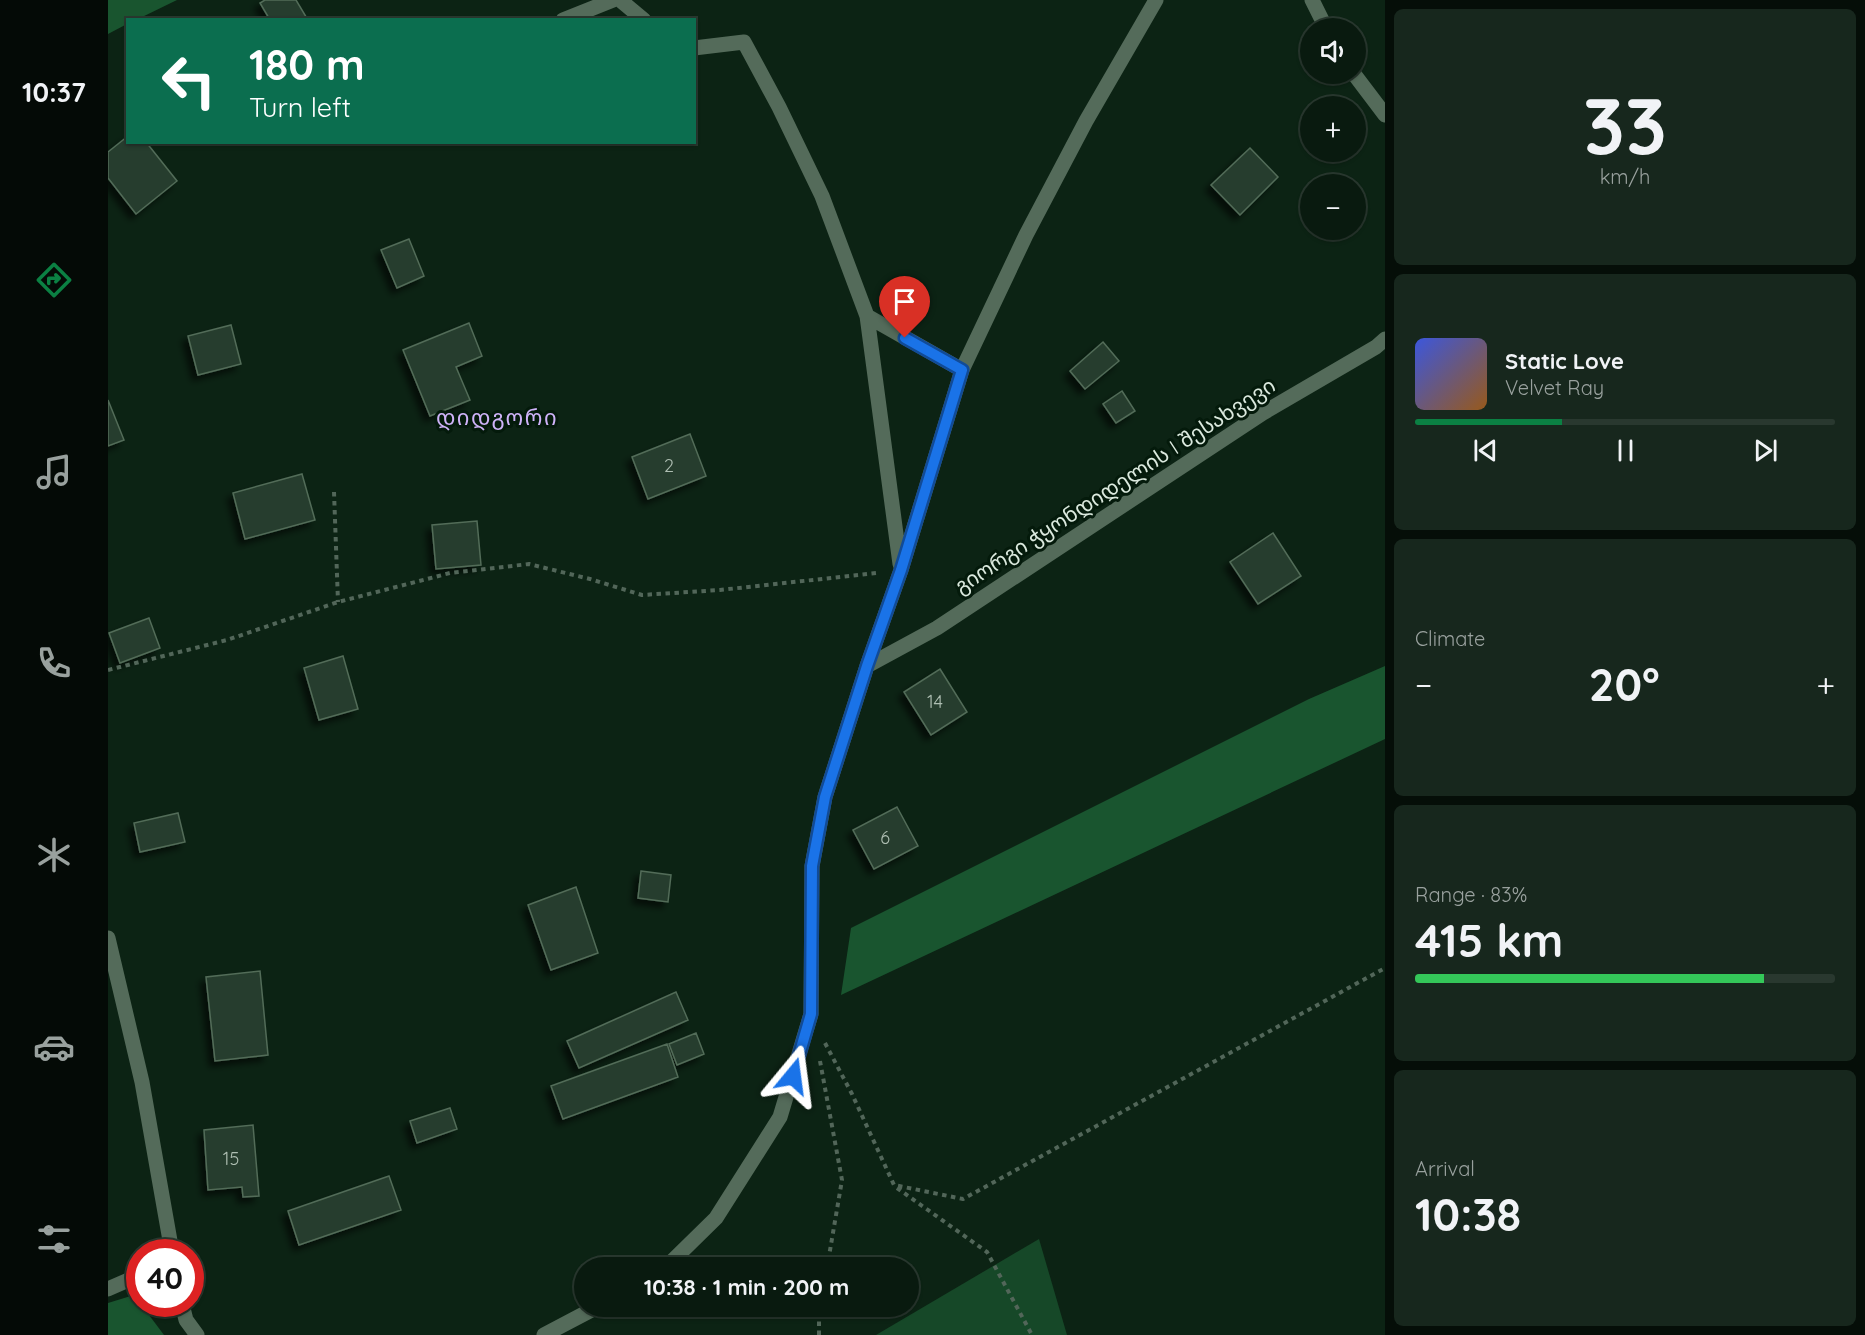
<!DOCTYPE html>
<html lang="en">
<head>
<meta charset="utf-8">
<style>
	:root { --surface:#091a0f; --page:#17271d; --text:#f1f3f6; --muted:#99a19e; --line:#29382f; --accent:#0b8043 }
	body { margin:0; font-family:Quicksand,"Noto Sans Georgian",sans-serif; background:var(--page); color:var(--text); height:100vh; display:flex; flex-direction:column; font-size:22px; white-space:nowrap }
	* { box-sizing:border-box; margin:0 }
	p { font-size:20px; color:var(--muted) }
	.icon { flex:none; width:33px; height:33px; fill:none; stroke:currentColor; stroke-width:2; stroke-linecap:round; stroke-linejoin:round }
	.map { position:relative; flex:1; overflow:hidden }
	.details { display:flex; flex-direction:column; gap:9px; padding:9px; background:#050e08; width:480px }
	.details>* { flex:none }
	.hud { position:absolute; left:18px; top:18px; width:570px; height:126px; border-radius:0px; box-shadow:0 2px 4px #0004,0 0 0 2px var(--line); background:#0b6e4f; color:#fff; overflow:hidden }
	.tools { position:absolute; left:1192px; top:18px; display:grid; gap:12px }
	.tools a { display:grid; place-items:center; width:66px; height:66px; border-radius:50%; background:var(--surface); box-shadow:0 2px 4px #0004,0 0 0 2px var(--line); font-size:30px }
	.speed { position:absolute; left:18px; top:1239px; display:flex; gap:12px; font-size:30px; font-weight:700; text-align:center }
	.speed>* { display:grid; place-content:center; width:78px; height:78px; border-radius:50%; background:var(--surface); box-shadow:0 2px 4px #0004,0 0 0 2px var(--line); line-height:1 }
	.speed .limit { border:9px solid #d22; background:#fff; color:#111 }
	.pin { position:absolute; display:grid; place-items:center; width:51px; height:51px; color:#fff; margin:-62px -26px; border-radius:50% 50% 50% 0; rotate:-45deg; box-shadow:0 0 6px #0007 }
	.pin .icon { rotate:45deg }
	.me { position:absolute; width:66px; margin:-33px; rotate:16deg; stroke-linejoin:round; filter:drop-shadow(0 0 4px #0008) }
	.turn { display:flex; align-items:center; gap:21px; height:126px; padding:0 24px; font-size:27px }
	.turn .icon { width:78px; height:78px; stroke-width:2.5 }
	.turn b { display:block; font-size:42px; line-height:51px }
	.big { font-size:45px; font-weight:800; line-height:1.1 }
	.details .tile { flex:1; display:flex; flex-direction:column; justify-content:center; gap:9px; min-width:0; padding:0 21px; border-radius:9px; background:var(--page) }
	.details .dial { align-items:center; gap:0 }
	.dial b { font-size:78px; line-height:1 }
	.song { display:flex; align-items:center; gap:18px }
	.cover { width:72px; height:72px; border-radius:9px; background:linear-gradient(135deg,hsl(230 70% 55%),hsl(30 70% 35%)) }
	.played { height:6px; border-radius:3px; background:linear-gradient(90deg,var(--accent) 35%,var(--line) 35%) }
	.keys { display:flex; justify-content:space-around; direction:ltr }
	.heat { display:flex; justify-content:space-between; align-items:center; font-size:33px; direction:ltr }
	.charge { height:9px; border-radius:4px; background:linear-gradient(90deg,#34c759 83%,var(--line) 0) }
	.trip { position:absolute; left:466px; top:1257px; width:345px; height:60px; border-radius:30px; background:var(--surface); box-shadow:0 2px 4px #0004,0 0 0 2px var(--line); font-weight:800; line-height:60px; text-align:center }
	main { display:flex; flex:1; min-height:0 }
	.menu { display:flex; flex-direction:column; width:108px; justify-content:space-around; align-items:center; background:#040a06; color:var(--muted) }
	.menu .icon { width:42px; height:42px }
	.menu .on { color:var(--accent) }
	.menu b { font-size:27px; color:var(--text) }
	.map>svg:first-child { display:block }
	.green { fill:#164828 }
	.forest { fill:#19552f }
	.building { fill:#273e2d; stroke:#526c59; stroke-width:1.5; filter:url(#shadow) }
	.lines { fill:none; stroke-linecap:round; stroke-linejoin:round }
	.path { stroke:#526659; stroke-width:4; stroke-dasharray:4.5 4.5; stroke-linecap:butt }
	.minor { stroke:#546b5a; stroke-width:15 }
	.route-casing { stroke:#114b97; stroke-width:15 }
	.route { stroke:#1a73e8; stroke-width:10 }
	.labels { text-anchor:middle; stroke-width:6; stroke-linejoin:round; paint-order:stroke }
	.number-label { font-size:18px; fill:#aebeb2 }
	.street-label { font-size:21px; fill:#dbe9de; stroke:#041a0b }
	.neighbourhood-label { font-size:22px; letter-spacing:1.5px; fill:#cfb3f9; stroke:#041a0b }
</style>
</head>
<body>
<main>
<nav class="menu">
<b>10:37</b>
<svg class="icon on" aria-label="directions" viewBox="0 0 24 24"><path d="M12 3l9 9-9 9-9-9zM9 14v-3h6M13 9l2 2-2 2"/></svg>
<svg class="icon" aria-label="music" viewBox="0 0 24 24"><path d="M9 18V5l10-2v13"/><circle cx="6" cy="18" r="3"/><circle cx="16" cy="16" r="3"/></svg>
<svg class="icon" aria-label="phone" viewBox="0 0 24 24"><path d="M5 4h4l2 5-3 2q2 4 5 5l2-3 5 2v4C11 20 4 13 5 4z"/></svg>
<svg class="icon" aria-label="climate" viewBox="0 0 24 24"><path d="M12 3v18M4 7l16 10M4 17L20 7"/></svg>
<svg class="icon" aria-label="car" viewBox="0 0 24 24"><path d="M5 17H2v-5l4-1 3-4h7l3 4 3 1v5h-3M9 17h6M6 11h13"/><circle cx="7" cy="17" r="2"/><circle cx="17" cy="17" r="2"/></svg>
<svg class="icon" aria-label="filters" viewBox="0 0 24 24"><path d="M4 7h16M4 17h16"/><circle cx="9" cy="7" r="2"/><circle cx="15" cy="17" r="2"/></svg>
</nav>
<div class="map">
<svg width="1277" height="1335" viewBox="0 0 1277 1335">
	<defs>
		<filter id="shadow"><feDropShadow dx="-5.5" dy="5.5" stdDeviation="3" flood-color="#0009"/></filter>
	</defs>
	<rect width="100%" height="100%" fill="#0c2314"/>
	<path class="green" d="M931,1239L959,1335H768Z"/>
	<path class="forest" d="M0,0H69L30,19L20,20L19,24L0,34Z
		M1277,666V739L733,995L743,928L1201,699Z
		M26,1295L56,1335H0V1303Z"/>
	<path class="building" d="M157,0H188L200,20H162L152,3Z
		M20,136V142H38L69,181L28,214L0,178V152Z
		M1142,148L1170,177L1132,215L1103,185Z
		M301,239L316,276L289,288L273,250Z
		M361,323L374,356L348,367L362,400L322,416L295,350Z
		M123,325L133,364L90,375L80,336Z
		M995,342L1011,361L977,389L962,371Z
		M1014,391L1027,411L1008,423L995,404Z
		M0,400L16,440L0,446Z
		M582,434L598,476L540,499L524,457Z
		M194,474L207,520L137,539L125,493Z
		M369,521L373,565L328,569L324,525Z
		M1165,533L1193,576L1150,604L1122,562Z
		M41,618L52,648L12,663L1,633Z
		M235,656L250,709L211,720L196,668Z
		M832,669L859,712L823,735L796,692Z
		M789,807L810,846L766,869L745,830Z
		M70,813L77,842L32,852L26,823Z
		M533,871L563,875L560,902L530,898Z
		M468,887L490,953L443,970L420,905Z
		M152,971L160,1055L107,1061L98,977Z
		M568,992L580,1020L471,1068L459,1041Z
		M588,1033L596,1054L569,1065L561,1044Z
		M559,1044L570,1077L455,1119L443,1086Z
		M342,1108L349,1129L309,1143L302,1121Z
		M145,1125L151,1196L135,1197L134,1187L100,1190L96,1130Z
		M281,1176L293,1210L191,1245L180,1211Z"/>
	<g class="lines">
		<path class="path" d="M226,492L230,602
			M0,670L119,640L230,602L342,573L421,564L482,579L534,595L612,590L769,573
			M717,1043L744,1094L786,1185L855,1199L1277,968
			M712,1061L734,1180L719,1268
			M789,1188L879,1252L924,1335
			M711,1335V1321L713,1306"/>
		<path class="minor" d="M512,0L536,20
			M1204,0L1218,28
			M455,20L505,0
			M586,48L636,42L671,107L714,196L759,316L854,370
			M1246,74L1277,115
			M759,316L792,564
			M759,666L829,628L1155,413L1268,347L1277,339
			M0,938L34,1082L64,1252
			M557,1268L608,1218L672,1117L703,1014L704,866L717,797L759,666L793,570L854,370L918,235L978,121L1048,0
			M0,1289L32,1275
			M74,1304L78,1320L89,1335
			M436,1335L491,1306"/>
	</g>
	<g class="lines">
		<defs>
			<path id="route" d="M685,1076L703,1014L704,866L717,797L759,666L793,570L854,370L797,338"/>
		</defs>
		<use href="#route" class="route-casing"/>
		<use href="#route" class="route"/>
	</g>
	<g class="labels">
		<g class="number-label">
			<text x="561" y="472">2</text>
			<text x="827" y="708">14</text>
			<text x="777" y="844">6</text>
			<text x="123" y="1165">15</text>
		</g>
		<g class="street-label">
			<text transform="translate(1007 486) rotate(-33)" y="7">გიორგი ჭყონდიდელის I შესახვევი</text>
		</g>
		<g class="neighbourhood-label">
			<text x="389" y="425">დიდგორი</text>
		</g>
	</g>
</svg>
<div class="tools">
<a><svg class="icon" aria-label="sound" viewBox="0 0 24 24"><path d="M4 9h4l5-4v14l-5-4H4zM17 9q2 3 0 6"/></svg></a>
<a>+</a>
<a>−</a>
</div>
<div class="speed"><div class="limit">40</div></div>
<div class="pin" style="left:797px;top:338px;background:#d93025"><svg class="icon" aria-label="arrive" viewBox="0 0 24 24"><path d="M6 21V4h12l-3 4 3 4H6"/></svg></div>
<svg class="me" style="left:685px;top:1076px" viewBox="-20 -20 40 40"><path d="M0-17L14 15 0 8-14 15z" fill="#1a73e8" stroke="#fff" stroke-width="4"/></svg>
<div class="trip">10:38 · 1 min · 200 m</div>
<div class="hud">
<div class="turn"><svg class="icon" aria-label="left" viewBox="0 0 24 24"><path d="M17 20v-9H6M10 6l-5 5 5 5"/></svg><div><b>180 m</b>Turn left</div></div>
</div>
</div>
<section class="details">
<div class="tile dial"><b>33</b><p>km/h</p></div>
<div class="tile">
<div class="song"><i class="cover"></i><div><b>Static Love</b><p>Velvet Ray</p></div></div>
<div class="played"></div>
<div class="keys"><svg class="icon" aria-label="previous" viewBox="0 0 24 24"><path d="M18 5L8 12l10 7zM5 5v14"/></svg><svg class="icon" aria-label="pause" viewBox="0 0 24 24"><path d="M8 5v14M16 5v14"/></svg><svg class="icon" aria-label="next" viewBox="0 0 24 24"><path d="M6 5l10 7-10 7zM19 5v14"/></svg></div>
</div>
<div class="tile"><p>Climate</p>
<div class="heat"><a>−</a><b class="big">20°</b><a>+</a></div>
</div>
<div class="tile"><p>Range · 83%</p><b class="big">415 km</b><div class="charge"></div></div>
<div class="tile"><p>Arrival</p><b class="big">10:38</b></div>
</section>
</main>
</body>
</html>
